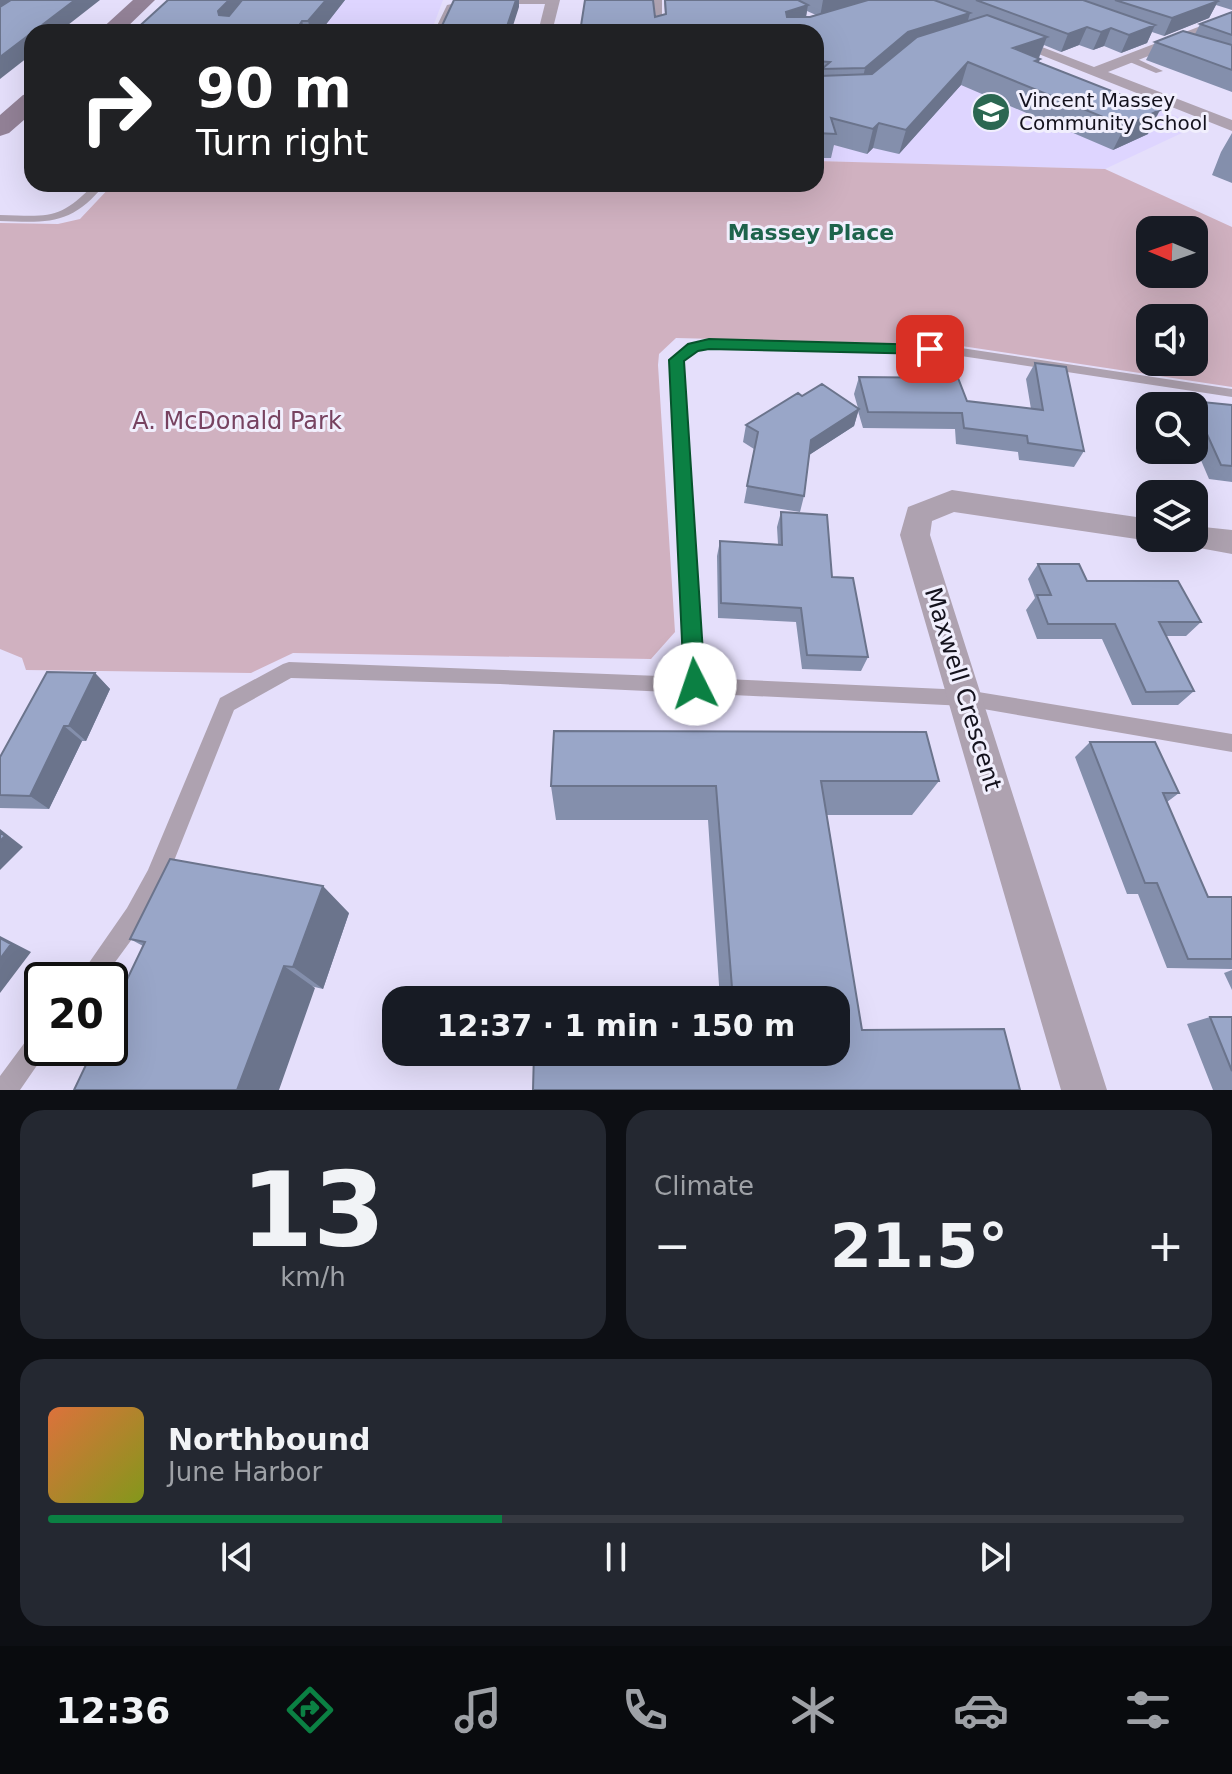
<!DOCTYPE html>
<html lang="en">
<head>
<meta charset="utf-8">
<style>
	:root { --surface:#171b24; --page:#242831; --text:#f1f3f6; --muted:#9ea1a6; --line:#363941; --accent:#0b8043 }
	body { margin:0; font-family:"DejaVu Sans",sans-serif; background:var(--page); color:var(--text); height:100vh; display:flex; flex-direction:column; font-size:30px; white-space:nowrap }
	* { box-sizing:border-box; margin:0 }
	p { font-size:26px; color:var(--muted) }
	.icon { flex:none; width:44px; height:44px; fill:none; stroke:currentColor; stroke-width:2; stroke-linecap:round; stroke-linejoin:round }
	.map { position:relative; height:1090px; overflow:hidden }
	.sheet { display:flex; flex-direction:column; gap:20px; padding:20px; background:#0d0f14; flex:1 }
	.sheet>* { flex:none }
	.guide { position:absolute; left:24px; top:24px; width:800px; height:168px; border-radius:24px; box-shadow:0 8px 32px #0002; background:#202124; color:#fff; overflow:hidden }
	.needle { width:52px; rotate:272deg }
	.buttons { position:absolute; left:1136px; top:216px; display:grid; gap:16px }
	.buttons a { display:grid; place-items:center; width:72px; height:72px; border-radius:16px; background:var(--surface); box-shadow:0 8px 32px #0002; font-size:40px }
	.speed { position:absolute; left:24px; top:962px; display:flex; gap:16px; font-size:40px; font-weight:700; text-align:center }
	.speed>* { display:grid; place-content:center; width:104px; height:104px; border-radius:50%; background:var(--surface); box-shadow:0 8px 32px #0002; line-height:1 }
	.speed .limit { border:4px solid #111; border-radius:12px; background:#fff; color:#111 }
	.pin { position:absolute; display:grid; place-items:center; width:68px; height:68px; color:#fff; margin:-34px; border-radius:16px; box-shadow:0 4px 12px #0006 }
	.me { position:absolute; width:88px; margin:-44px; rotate:356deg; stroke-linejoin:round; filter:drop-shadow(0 0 6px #0008) }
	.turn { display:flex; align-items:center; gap:28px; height:168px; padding:0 40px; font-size:36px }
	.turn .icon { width:104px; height:104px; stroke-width:2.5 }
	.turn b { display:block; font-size:56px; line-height:68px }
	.big { font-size:60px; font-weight:700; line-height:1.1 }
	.sheet .tile { flex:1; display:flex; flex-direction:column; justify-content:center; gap:12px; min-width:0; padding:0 28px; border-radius:24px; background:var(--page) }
	.sheet .dial { align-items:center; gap:0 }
	.dial b { font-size:104px; line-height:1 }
	.song { display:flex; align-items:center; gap:24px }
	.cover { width:96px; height:96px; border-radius:12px; background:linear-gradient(135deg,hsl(20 70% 55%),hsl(70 70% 35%)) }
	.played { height:8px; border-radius:4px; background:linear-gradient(90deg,var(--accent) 40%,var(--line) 40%) }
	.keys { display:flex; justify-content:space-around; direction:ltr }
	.heat { display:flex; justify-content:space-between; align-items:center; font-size:44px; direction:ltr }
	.sheet .tiles { flex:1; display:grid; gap:20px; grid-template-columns:1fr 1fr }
	.tile:last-child { grid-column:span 2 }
	.trip { position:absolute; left:382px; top:986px; width:468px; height:80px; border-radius:24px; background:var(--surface); box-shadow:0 8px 32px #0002; font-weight:700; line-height:80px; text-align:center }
	.tabs { display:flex; height:128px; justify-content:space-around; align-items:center; background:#090b0e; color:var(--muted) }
	.tabs .icon { width:56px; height:56px }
	.tabs .selected { color:var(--accent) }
	.tabs b { font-size:36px; color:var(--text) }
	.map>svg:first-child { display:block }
	.built { fill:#ded5ff }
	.green { fill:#d0b1c0; fill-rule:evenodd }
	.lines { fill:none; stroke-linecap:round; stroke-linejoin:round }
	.lane { fill:#aea2b0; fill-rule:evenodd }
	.street { fill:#aea2b0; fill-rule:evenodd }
	.secondary { fill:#938297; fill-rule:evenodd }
	.wall { fill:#848fac; fill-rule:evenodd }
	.shaded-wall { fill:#6b748c }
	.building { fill:#99a6c8; stroke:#6b748c; stroke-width:2 }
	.route { fill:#0b8043; stroke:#07532c; stroke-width:2 }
	.labels { text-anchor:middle; stroke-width:6; stroke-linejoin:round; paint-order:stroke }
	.far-poi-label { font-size:20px; fill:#14121d; stroke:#f1effd; text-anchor:start }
	.far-neighbourhood-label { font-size:22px; font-weight:bold; fill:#1e644c; stroke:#f1effd }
	.park-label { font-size:24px; fill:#774260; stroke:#f1effd }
	.street-label { font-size:24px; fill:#14121d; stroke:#f1effd }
</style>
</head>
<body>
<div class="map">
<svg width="1232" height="1090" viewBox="0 0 1232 1090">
	<rect width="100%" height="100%" fill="#e5dffb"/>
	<path class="built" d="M266,0H443L431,32H239Z
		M975,38L1199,125L1105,169L816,161V99Z"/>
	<path class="green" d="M816,161L1105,169L1232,227V387L955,345L676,338L659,354L658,365L675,632L651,659L293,653L251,673L26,670L22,658L0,649V223L58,224L80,219L113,184H816ZM1150,230H1194V274H1150ZM1194,318V362H1150V318Z"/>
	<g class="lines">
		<path class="lane" d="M471,0H475V4L453,9L442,32H434L447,5Z
			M496,0H553L556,2L552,4H499Z
			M654,0H662V32H654Z
			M1125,56H1131L1163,71L1156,73L1125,60Z
			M94,184H105C72,225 49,223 0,221V215C47,216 60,221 94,184Z
			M709,340L961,348L1232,389V397L961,356L709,348L697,350L683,361L704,678L966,690L1232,734V752L966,706L500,684L291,678L234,710L164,886L143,924L102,980H77L127,908L148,870L220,698L283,664L289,662L686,677L669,360L688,344Z
			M42,1026V1048H49L20,1090H0V1076L34,1030Z"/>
		<path class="street" d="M546,0H560L552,32H538Z
			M1232,14V23L1108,72L1232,120V131L996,37L1008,34L1094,67Z
			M952,490L1150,519V538H1160L1150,541L954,512L932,521L930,535L1107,1090H1061L900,535L908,507Z
			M1194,526L1232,530V554L1183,545L1180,538H1194Z"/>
		<path class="secondary" d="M133,0H155L122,32H98Z
			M32,93V113L9,133L0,136V115L23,95Z"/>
	</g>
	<path class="wall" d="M168,0H345L320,32H133Z
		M664,0H1232V10L1216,5L1209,18L1164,36L1152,32L1147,43L1121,53L1104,46L1093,50L1079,45L1061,52L1044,45L1039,58V62L1148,134L1113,150L961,85L899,154L873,148L867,154L834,145L831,158H816V32H580L665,15ZM807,11L816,15L806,17Z
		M1232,12V92L1146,60L1155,42L1195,34L1200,24Z
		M1232,133V183L1212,175L1221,152Z
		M1035,363L1084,451L1074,467L1019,460L1018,452L956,444L955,429L863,428L858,411L854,426L809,455L804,496L800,512L744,503L754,449L743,442L746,425L802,396L858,408L854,394L859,377L967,401L1031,409L1026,379Z
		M1192,401L1232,405V482L1209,479L1194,444V406H1188Z
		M781,512L832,577L868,657L861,671L802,669L796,622L718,618L717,556L720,541L778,544L777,527Z
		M1038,564L1201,622L1186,636H1166L1194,691L1178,705H1132L1102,639H1037L1026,610L1035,598L1028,579Z
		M95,673L110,689L86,741H82L49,809L0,808V757Z
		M554,731L926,732L939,781L912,815H827L862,1030L1004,1029L1020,1090H533L534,1052H836V1000H720L708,820H556L551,786Z
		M1090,742L1179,793L1167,802L1208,897H1232V969L1167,968L1138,894H1127L1075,757Z
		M349,913L323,989L143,946L130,939Z
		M1232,970V990L1224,973Z
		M1210,1017H1232V1090H1213L1187,1024Z"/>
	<path class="shaded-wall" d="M0,0H20L0,14Z
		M75,0H100L59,32H33Z
		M229,0H251L226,28L219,15L218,11Z
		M326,0H345L320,32H311L308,21Z
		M516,0H519V7L511,32H505Z
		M823,0H873L820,17Z
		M1218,1L1209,18L1164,36L1172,18Z
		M808,5L805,22L783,29L786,12Z
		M970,13L965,31L861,87L865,68L908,32Z
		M302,21L305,32H297V29Z
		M1155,25L1147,43L1121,53L1129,35Z
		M1087,27L1079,45L1061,52L1068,34Z
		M1111,28L1104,46L1093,50L1101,32Z
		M32,33V54L0,79V57Z
		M1047,37L1038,59H1040L1031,82L1013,48Z
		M968,62L961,85L899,154L906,130Z
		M1160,110L1148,134L1113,150L1125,126Z
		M879,123L873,148L867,154L873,129Z
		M859,409L854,426L806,457L811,440Z
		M95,673L110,689L86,741L69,726Z
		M64,726L82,741L49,809L30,796Z
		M0,829L23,847L0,870Z
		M323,886L349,913L323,989L293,967Z
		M0,936L31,952L0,993Z
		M284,966L315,988L279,1090H237Z"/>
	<path class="building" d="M11,0H75L0,57V7Z
		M168,0H229L218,11L219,15L229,16L242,0H326L308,21H302L297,29L198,28L195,32H133Z
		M454,0H516L505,32H439Z
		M585,0H653L655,17L666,14L665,0H798L808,5L786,12L787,17H810L868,0H934L970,13L908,32L865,68L822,69L830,62L816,61V32H698L696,30L642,31V32H580Z
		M976,0H1083L1155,25L1129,35L1111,28L1101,32L1087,27L1068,34Z
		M1115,0H1216L1218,1L1172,18Z
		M1232,12V35L1200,24Z
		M987,15L1047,37L1013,48L1040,59L1035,61L1160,110L1125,126L968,62L906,130L879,123L873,129L831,118L836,134L816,133V70L817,69L820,76L872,74L917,37Z
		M1183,31L1232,45V70L1155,42Z
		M1035,363L1066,367L1084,451L1028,443L1027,436L964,428L962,413L868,412L859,377L958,378L967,401L1043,410Z
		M822,384L859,409L811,440L804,496L747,486L758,432L746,425L798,393L802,396Z
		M1192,401L1232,405V466L1221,465Z
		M781,512L827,515L832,577L853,578L868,657L807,655L801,608L721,603L720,541L782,545Z
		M1038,564H1079L1087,581H1178L1201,622H1159L1194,691L1146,692L1115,624H1048L1037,595H1051Z
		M47,672L95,673L69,726H64L30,796L0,795V757Z
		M554,731L926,732L939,781H821L862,1030L1004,1029L1020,1090H533L534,1052H836V1000H733L716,786H551Z
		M1090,742H1155L1179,793H1163L1208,897H1232V959H1188L1157,883H1145Z
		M0,832L5,836L0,841Z
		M170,859L323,886L293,967L284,966L237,1090H74L94,1048H110V1015L145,942L130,939Z
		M0,938L11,944L0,959Z
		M1210,1017H1232V1071Z"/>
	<path class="route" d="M709,339L930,345L937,349L930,354L709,349L698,351L684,361L705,684L702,690L695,693L687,690L684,684L669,360L688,344Z"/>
	<defs>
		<symbol id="school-disc" viewBox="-11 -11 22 22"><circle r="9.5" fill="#2b6751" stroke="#f1effd"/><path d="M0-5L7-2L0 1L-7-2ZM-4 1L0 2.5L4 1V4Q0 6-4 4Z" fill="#fff"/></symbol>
	</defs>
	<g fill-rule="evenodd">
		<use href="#school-disc" x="969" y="90" width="44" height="44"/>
	</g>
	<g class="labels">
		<g class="far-poi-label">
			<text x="1019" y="107">Vincent Massey<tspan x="1019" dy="23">Community School</tspan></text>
		</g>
		<g class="far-neighbourhood-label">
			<text x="811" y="240">Massey Place</text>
		</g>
		<g class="park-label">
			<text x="237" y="429">A. McDonald Park</text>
		</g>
		<g class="street-label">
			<text transform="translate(963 689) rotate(73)" y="8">Maxwell Crescent</text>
		</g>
	</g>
</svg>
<div class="buttons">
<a><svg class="needle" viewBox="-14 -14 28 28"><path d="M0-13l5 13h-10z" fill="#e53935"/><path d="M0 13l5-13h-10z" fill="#9ea1a6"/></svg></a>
<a><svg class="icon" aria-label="sound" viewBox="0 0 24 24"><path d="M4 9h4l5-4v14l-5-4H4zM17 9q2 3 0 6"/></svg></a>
<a><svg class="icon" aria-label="search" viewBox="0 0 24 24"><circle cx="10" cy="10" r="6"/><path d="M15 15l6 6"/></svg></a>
<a><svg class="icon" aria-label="layers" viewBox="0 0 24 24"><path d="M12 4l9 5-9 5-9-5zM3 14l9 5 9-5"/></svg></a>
</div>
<div class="speed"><div class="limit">20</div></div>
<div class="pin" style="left:930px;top:349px;background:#d93025"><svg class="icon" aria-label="arrive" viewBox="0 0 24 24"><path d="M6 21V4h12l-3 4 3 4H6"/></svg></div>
<svg class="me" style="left:695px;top:684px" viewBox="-20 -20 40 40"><circle r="19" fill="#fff"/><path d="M0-13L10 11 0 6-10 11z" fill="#0b8043"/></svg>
<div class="trip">12:37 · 1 min · 150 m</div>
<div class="guide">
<div class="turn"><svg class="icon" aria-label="right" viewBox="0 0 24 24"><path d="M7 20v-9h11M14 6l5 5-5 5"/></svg><div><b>90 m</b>Turn right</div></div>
</div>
</div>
<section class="sheet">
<div class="tiles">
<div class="tile dial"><b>13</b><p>km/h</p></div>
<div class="tile"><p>Climate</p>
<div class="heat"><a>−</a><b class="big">21.5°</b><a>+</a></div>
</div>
<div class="tile">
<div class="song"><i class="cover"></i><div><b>Northbound</b><p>June Harbor</p></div></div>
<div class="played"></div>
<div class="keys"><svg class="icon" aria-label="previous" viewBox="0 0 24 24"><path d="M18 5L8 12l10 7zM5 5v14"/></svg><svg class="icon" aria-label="pause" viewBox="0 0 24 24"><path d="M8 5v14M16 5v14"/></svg><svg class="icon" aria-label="next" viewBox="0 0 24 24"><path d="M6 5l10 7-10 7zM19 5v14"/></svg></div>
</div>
</div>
</section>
<nav class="tabs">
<b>12:36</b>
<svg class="icon selected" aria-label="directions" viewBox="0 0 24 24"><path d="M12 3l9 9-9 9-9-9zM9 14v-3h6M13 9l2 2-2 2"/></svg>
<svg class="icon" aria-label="music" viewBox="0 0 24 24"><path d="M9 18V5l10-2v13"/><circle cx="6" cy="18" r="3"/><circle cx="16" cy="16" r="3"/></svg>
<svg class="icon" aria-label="phone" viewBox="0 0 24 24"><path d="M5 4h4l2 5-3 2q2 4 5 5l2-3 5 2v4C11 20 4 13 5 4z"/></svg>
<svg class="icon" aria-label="climate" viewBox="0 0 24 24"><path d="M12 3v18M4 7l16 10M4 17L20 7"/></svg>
<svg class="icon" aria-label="car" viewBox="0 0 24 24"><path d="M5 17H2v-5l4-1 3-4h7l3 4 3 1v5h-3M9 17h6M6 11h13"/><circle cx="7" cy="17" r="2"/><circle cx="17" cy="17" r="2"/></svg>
<svg class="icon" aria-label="filters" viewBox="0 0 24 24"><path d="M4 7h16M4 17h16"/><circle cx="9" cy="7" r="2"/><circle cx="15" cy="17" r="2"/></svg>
</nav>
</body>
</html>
